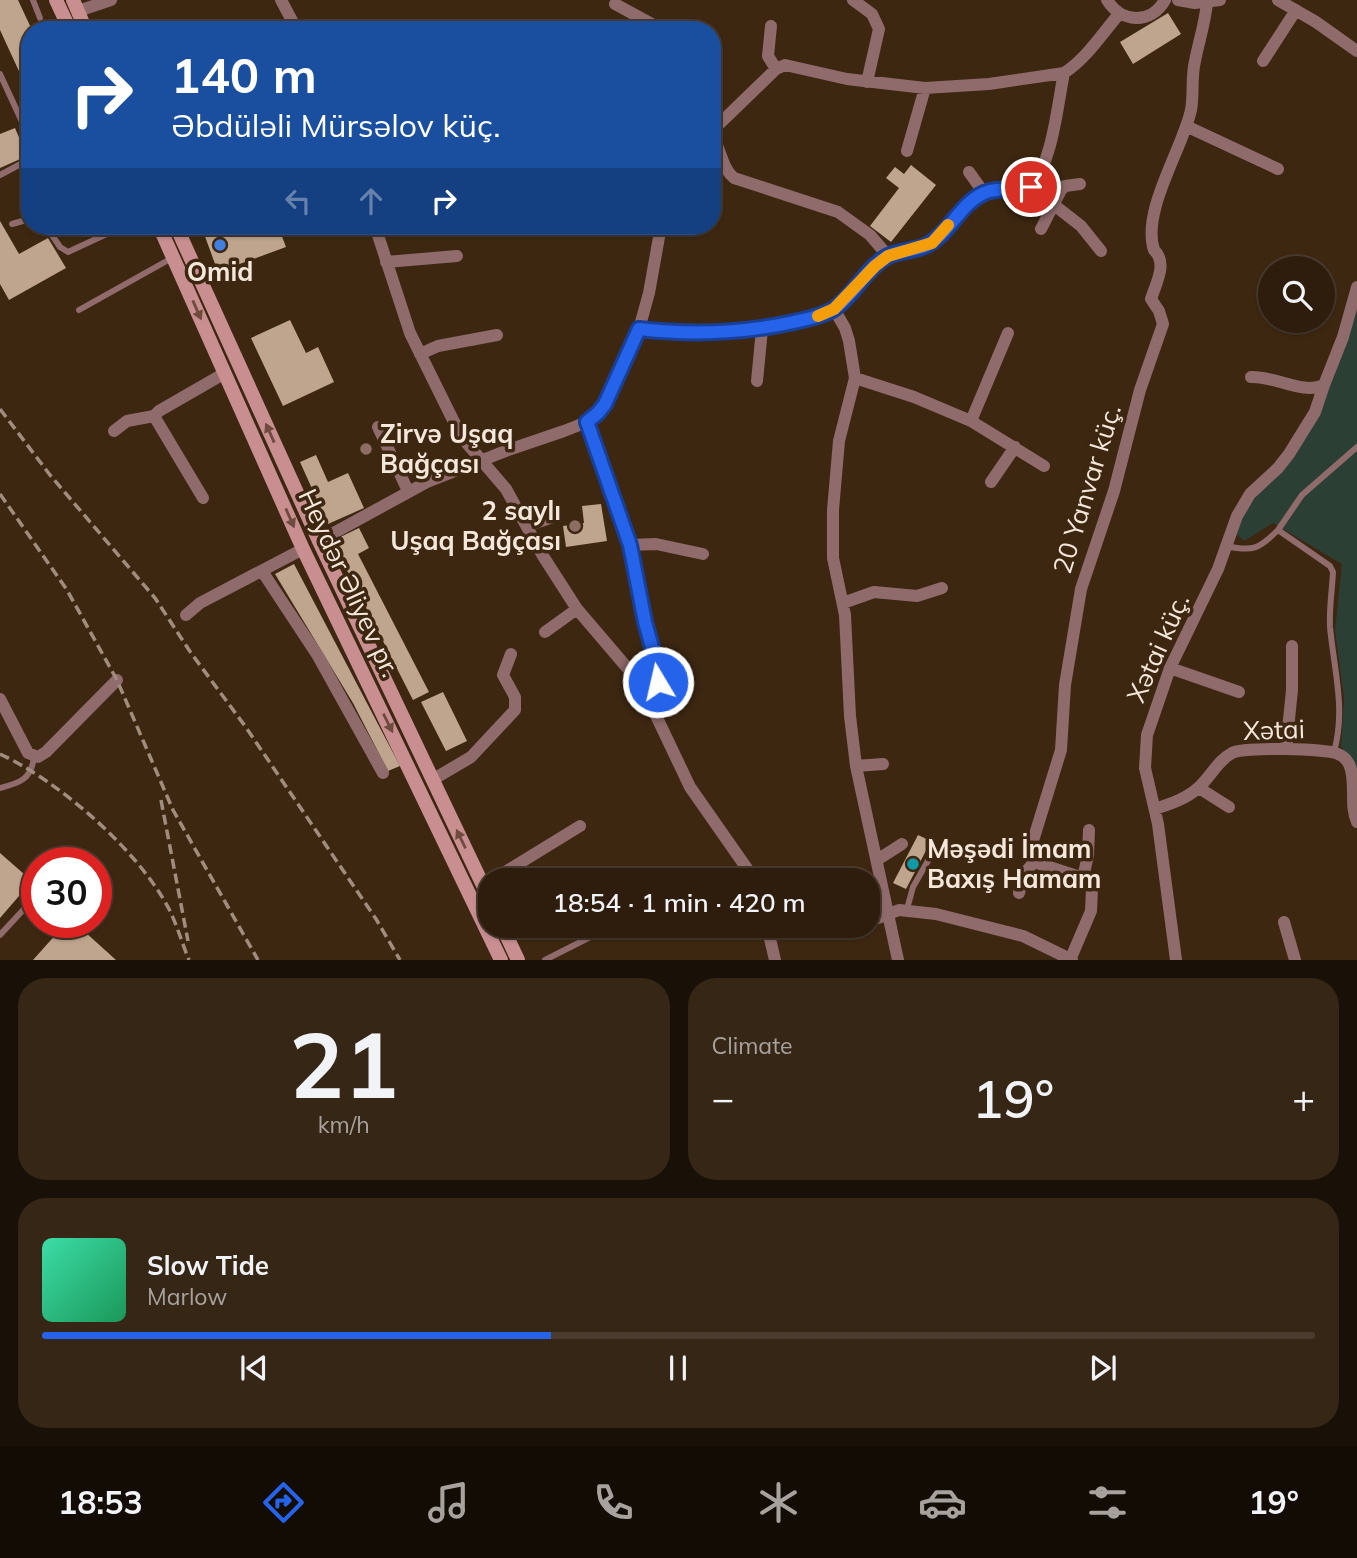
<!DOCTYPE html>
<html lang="en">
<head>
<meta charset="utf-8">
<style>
	:root { --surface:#2e1d0d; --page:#362616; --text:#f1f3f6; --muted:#a7a29d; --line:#493b2e; --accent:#2563eb }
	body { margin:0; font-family:Mulish,sans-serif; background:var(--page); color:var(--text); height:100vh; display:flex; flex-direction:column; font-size:26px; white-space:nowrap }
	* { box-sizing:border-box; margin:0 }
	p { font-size:23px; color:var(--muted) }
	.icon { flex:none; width:38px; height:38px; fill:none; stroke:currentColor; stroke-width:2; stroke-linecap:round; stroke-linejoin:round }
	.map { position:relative; height:960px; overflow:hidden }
	.details { display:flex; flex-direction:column; gap:18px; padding:18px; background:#191007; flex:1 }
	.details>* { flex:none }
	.hud { position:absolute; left:21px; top:21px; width:700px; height:214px; border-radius:28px; box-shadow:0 2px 5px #0004,0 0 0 2px var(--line); background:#1a4fa0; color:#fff; overflow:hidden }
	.controls { position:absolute; left:1258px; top:256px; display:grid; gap:14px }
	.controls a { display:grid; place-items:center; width:77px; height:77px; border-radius:50%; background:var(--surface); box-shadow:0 2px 5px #0004,0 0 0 2px var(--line); font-size:35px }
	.speed { position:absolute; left:21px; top:847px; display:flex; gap:14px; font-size:35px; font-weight:700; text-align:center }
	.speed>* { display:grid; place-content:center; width:91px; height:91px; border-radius:50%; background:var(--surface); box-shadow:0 2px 5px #0004,0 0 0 2px var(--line); line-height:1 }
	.speed .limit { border:10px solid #d22; background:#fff; color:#111 }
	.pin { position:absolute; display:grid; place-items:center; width:60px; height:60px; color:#fff; margin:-30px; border:4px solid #fff; border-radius:50%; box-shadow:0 2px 7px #0007 }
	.me { position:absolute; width:77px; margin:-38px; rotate:351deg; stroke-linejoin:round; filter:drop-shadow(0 0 5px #0008) }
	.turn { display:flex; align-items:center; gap:24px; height:147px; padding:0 35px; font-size:32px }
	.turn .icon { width:91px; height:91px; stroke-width:2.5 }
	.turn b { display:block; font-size:49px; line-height:60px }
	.lanes { display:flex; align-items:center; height:66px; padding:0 35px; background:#0003; justify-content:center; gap:35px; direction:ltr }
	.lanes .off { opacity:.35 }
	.big { font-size:52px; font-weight:600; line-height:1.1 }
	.details .card { flex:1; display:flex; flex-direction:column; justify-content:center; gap:10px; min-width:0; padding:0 24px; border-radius:28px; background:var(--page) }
	.details .dial { align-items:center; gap:0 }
	.dial b { font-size:91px; line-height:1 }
	.song { display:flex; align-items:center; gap:21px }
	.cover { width:84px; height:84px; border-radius:10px; background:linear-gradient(135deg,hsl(160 70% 55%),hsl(150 70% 35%)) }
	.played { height:7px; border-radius:4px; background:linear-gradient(90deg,var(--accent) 40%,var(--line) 40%) }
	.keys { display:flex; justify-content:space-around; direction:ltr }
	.heat { display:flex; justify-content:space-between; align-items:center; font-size:38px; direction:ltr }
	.details .tiles { flex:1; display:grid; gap:18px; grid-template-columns:1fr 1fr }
	.card:last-child { grid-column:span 2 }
	.trip { position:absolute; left:478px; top:868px; width:402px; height:70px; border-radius:28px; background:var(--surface); box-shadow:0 2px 5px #0004,0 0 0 2px var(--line); font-weight:600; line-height:70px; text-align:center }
	.tabs { display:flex; height:112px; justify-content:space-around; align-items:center; background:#120c05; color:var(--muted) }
	.tabs .icon { width:49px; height:49px }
	.tabs .selected { color:var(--accent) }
	.tabs b { font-size:32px; color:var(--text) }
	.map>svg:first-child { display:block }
	.green { fill:#2c3f35 }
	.building { fill:#bfa58d }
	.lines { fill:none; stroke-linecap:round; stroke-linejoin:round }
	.service { stroke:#906b6c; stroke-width:6 }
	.minor { stroke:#906b6c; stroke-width:12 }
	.secondary { stroke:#c88e90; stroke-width:14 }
	.rail { stroke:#a08d7d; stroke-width:3.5; stroke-dasharray:10 5; stroke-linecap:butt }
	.oneway { fill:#6e4b3d }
	.route-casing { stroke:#184099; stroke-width:18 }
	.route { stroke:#2563eb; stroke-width:12 }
	.slow { stroke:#f59e0b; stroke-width:12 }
	.shop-dot { fill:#3f7fe0; stroke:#3d2711; stroke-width:2.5 }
	.education-dot { fill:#8d6e63; stroke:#3d2711; stroke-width:2.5 }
	.culture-dot { fill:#0f9aa8; stroke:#3d2711; stroke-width:2.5 }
	.labels { text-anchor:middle; stroke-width:7; stroke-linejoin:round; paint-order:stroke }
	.poi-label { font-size:26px; font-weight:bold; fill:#f6e7db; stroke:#3d2711; text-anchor:start }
	.street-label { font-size:26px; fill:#f6e7db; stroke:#3d2711 }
</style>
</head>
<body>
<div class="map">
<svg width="1357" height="960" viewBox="0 0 1357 960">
	<rect width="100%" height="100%" fill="#3d2711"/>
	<path class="green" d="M1357,309V783L1355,764L1341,747L1344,697L1335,631L1342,564L1273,523L1244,541L1235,533L1242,517L1321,401Z"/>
	<path class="building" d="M0,0H18L32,30H30V95L0,30Z
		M1168,13L1181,34L1133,64L1120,42Z
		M15,128L27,156L0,168V134Z
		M911,165L936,185L891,242L870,226L899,188L886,178L895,167L904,174Z
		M0,221L19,254L48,238L66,268L9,300L0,284Z
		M219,226H278L286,247L218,272L203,231Z
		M290,320L306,353L318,347L334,382L283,406L251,338Z
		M316,455L328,482L348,473L364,508L328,524L300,462Z
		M601,504L607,541L566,547L563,526L584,523L582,506Z
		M359,528L369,548L358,554L429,692L413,700L332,541Z
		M294,564L400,766L388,771L353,703L275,574Z
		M443,692L467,741L446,751L421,702Z
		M918,835L931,841L906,889L893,883Z
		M0,853L32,881L0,918Z
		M67,922H74L116,960H33Z"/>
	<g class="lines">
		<path class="service" d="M33,0L40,18
			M0,74L30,139
			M0,175L30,159
			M12,224L30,219
			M46,226L60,247L68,252L124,226
			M79,310L172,258
			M527,529L557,519
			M1278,530L1302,495L1357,447
			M1226,546C1253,552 1259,549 1278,530L1330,566L1333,572C1332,591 1329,609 1330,627C1334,670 1346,709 1334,752
			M0,788C20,783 32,779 34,756
			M907,909L913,887L933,852
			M0,935L37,895
			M545,960L612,926"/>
		<path class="minor" d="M281,0L297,30
			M853,0L872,14L879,29L867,82
			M1107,0C1121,23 1151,25 1165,0
			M1178,0L1195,3L1220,0
			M1278,0L1316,22L1357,51
			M615,4L663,30
			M78,11L111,0
			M771,26L768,56L776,69
			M1263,61L1296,10
			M1186,126L1278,169
			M712,131L776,69L785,65L847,79L925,88L989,84L1064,73C1086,59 1102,34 1119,14
			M712,137C722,150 721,167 734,178L838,212L870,235L888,256
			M907,151L925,88
			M969,172L984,193
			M1031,187C1053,160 1057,107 1064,73
			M375,226L410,333L453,420L465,441L506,489L543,556L577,609L641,684L690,787L755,880
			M1041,229L1061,190L1065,186L1080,184
			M386,262L457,256
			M834,309L845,328L849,341L855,378L839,441L833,510V558L845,615L850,716L856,766L898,960
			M639,329C691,335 744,333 794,322C807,319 823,316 834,309C855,294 866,268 888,256C901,249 917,251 929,244C950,232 960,204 984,193C999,186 1016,193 1031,187L1081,226L1101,251
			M420,354L438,346L497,335
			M1251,377C1276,376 1302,395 1324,385L1343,337L1357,287
			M855,378L914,397L971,421L1044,466
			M757,381L762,329
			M971,421L1008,333
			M587,422L630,545L645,622L658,669V682L649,698
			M378,427L408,491
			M114,431L127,421L154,416
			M991,482L1015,447
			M203,498L154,416L159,411L225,373
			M319,541L427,482L508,450L564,431L587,422L599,413L614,386L639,329L649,293L661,226
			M630,545L656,544L703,554
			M262,571L318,656L383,773
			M843,603L874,592L917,596L942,588
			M186,615L200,603L303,549
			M545,632L577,609
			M1170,668L1239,692
			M0,699L28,753L38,757L46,752L117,680
			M1286,749L1292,690V646
			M856,766L883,764
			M432,780L471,757L515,710V697L503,675L511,654
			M1199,788L1229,807
			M1155,809C1170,804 1186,799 1198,788C1210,778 1217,761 1232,753C1242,747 1326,748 1338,754C1343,756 1347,760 1349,764C1357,781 1349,805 1357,822
			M877,860L902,844
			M1083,878L1088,855L1089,830
			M492,880L580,826
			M1019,893L1024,874L1034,862
			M868,922L899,910L936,914L1023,936L1072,960
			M1284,922L1295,960
			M767,926L775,960
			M834,926H850
			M1070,960L1091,911L1092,889L1083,878L1034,862L1032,844L1061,750L1065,685L1081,589L1114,491L1140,390L1163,324L1159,311L1151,299C1156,283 1168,263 1154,250C1141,211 1183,148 1191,110C1194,94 1191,77 1195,61C1199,41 1205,23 1207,3
			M1176,960L1158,824L1145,768L1147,735L1170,668L1218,569L1237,516L1250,494L1278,468L1289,454L1315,412L1324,385"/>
		<path class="secondary" d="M56,0L70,30
			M73,0L86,30
			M159,226L303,549L501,960
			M176,226L319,541L490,900
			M502,926L518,960"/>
		<path class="rail" d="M0,409L50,475L155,598L191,653L245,726L376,919L400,960
			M0,494L67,590L117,680L173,810L258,960
			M0,754C60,782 138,850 169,909C177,925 182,943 189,960
			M161,800L188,941"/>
	</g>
	<defs><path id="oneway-solid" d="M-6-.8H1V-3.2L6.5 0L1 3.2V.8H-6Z" transform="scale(1.75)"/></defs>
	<g class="oneway">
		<use href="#oneway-solid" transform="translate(197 310) rotate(66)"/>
		<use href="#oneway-solid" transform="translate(270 433) rotate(-114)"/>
		<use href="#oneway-solid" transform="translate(290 518) rotate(66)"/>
		<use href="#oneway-solid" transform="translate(388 723) rotate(64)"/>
		<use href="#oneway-solid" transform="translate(461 839) rotate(-116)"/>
	</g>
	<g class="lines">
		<defs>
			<path id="route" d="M658,682V669L645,622L630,545L587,422L598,413L605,404L639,329C691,335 744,333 794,322C807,319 823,316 834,309C855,294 866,268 888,256C901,250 917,251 929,244C950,232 960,204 984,193C999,186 1016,193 1031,187"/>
		</defs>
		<use href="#route" class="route-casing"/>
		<use href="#route" class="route"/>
		<path class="slow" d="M818,316L834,309L875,266L888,256L932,243L948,225"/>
	</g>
	<circle class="shop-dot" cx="220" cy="245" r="7"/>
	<g class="education-dot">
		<circle cx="366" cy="449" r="7"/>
		<circle cx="575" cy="526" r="7"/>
	</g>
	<circle class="culture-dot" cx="913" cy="864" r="7"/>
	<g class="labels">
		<g class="poi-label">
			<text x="220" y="281" text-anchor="middle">Omid</text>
			<text x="380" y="443">Zirvə Uşaq<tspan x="380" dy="30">Bağçası</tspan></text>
			<text x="561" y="520" text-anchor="end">2 saylı<tspan x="561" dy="30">Uşaq Bağçası</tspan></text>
			<text x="927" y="858">Məşədi İmam<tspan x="927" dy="30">Baxış Hamam</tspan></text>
		</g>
		<g class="street-label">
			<text transform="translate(1087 489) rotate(-73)" y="9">20 Yanvar küç.</text>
			<text transform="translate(349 583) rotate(65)" y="9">Heydər Əliyev pr.</text>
			<text transform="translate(1158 648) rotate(-66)" y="9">Xətai küç.</text>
			<text transform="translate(1274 730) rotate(-2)" y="9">Xətai</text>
		</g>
	</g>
</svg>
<div class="controls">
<a><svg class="icon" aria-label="search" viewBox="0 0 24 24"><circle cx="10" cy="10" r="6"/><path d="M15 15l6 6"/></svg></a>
</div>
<div class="speed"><div class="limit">30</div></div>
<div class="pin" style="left:1031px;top:187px;background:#d93025"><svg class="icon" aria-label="arrive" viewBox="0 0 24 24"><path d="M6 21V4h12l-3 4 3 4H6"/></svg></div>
<svg class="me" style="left:658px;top:682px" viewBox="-20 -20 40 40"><circle r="17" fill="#2563eb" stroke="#fff" stroke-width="3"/><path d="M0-11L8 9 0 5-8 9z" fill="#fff"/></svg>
<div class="trip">18:54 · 1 min · 420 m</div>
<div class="hud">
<div class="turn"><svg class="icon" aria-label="right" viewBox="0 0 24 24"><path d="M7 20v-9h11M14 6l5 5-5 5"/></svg><div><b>140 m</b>Əbdüləli Mürsəlov küç.</div></div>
<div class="lanes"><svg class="icon off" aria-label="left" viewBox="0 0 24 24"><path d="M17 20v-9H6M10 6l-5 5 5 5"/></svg><svg class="icon off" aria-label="ahead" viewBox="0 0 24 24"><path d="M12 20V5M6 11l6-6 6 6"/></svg><svg class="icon" aria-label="right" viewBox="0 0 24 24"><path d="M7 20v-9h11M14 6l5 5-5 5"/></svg></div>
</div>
</div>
<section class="details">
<div class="tiles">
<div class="card dial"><b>21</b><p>km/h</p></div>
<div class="card"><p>Climate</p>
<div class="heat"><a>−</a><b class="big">19°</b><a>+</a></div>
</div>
<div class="card">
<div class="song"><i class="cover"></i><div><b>Slow Tide</b><p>Marlow</p></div></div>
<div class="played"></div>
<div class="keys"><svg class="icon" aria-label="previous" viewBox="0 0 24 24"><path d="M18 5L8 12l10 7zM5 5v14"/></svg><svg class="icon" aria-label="pause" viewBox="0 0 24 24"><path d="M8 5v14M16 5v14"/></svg><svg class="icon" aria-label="next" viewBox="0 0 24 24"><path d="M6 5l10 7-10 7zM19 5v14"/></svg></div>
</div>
</div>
</section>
<nav class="tabs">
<b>18:53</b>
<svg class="icon selected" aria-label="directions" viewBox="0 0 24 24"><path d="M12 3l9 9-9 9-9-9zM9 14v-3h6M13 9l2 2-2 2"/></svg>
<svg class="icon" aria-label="music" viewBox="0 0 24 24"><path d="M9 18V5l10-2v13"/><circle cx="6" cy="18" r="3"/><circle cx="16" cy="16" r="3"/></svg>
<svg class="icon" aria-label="phone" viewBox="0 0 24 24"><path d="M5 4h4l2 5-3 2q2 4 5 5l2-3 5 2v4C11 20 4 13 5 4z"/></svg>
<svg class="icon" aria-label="climate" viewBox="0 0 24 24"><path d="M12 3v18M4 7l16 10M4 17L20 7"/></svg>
<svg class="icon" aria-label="car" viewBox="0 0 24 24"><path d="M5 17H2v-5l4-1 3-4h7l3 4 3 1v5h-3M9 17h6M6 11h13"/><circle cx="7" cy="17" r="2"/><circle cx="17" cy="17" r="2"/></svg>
<svg class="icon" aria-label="filters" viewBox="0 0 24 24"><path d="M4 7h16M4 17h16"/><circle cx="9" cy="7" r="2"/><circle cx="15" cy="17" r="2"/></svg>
<b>19°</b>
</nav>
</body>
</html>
